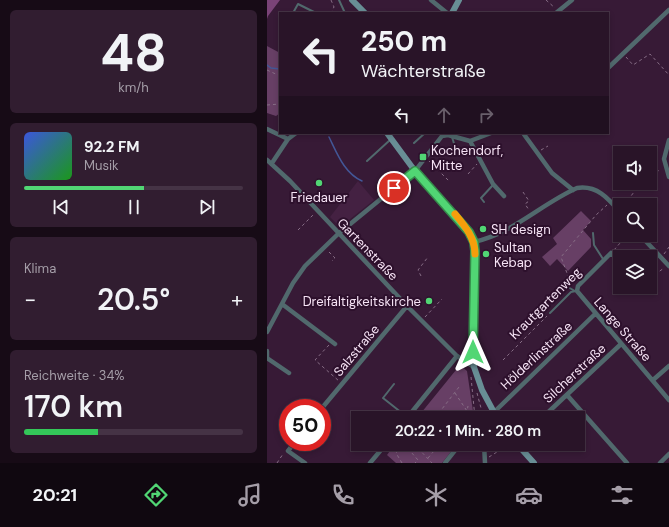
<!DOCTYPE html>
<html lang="de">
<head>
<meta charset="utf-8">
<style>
	:root { --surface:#291428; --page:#311d30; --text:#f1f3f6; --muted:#a59ea8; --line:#453345; --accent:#51d674 }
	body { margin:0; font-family:"DM Sans",sans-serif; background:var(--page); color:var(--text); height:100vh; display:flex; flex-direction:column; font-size:15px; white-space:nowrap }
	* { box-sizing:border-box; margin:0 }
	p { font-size:13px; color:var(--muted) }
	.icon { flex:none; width:22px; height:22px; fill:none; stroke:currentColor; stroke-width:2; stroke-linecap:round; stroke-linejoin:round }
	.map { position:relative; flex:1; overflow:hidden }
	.drawer { display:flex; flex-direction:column; gap:10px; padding:10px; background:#170b16; width:267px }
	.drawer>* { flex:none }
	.top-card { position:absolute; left:12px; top:12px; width:330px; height:122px; border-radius:0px; box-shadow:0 2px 6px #0003,0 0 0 1px var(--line); background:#291428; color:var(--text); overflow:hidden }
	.tools { position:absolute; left:346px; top:146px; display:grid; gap:8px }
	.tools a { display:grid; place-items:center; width:44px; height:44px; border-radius:0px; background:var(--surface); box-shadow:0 2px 6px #0003,0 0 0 1px var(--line); font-size:20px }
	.speed { position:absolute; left:12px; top:399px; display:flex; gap:8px; font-size:20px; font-weight:700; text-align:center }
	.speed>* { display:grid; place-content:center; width:52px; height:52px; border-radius:50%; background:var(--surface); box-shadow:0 2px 6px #0003,0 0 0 1px var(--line); line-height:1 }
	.speed .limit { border:6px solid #d22; background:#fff; color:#111 }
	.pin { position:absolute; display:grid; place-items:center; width:34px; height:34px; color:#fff; margin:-17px; border:2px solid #fff; border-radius:50%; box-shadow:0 1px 4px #0007 }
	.me { position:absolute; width:44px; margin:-22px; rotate:0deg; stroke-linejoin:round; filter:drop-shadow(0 0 3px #0008) }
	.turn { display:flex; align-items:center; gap:14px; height:84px; padding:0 16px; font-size:18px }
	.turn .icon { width:52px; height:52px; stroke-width:2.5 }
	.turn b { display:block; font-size:28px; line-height:34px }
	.lanes { display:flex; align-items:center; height:38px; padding:0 16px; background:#0003; justify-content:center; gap:20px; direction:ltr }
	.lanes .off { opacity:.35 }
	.big { font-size:30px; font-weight:600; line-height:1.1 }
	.drawer .widget { flex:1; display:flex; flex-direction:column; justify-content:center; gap:6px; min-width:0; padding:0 14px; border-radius:6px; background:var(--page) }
	.drawer .dial { align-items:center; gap:0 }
	.dial b { font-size:52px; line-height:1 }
	.song { display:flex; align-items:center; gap:12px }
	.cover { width:48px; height:48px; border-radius:6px; background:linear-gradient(135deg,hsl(230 70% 55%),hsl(120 70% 35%)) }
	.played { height:4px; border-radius:2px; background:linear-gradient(90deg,var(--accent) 55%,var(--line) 55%) }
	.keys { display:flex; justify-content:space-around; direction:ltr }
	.heat { display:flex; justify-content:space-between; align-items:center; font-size:22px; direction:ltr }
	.charge { height:6px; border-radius:3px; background:linear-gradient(90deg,#34c759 34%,var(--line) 0) }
	.trip { position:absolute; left:84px; top:411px; width:234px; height:40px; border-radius:0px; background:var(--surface); box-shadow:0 2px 6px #0003,0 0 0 1px var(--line); font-weight:600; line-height:40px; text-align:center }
	.menu { display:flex; height:64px; justify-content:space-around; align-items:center; background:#100810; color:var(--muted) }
	.menu .icon { width:28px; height:28px }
	.menu .on { color:var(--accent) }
	.menu b { font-size:18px; color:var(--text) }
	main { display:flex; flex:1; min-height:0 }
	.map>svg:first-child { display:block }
	.built { fill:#442142 }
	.green { fill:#673f65 }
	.forest { fill:#7a4377 }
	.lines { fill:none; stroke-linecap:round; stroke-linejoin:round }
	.stream { stroke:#435797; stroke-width:1.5 }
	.path { stroke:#876e86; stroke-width:1; stroke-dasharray:3 3; stroke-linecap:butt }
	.lane { stroke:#51696d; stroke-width:2 }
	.street { stroke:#51696d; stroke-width:4.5 }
	.secondary { stroke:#688e95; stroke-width:6 }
	.route-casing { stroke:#358b4b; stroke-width:10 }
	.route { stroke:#51d674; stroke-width:7 }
	.slow { stroke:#f59e0b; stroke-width:7 }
	.poi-dot { fill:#51d674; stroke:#2d102c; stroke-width:1.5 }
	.labels { text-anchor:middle; stroke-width:4; stroke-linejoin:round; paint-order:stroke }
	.poi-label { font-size:13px; fill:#f6e3f5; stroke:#2d102c; text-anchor:start }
	.street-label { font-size:13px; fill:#f6e3f5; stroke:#2d102c }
</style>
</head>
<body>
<main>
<section class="drawer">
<div class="widget dial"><b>48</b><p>km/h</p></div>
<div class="widget">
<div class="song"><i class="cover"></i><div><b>92.2 FM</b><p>Musik</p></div></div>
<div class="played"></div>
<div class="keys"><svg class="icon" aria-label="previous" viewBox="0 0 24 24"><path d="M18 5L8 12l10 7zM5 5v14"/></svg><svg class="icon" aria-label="pause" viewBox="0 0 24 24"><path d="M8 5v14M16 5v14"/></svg><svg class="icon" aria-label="next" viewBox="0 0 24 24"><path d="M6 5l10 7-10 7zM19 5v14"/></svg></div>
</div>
<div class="widget"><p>Klima</p>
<div class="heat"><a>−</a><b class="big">20.5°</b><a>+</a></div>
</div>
<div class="widget"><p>Reichweite · 34%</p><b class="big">170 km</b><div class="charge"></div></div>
</section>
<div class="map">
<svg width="402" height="463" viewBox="0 0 402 463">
	<rect width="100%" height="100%" fill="#371a36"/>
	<path class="built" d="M91,181L107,200L73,227L63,217Z"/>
	<path class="green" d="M0,46L13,53V113L9,116L0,113Z
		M314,211L324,221L316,230L324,239V247L301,271L290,259L283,266L275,257L290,244L286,238Z
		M193,365L200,371L207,418H150Z
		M128,444H190L175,463H129L120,455Z"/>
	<path class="forest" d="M0,0H13L1,16L0,19Z"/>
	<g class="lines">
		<path class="stream" d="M0,65L4,68L13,69
			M62,137C70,153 77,173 95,181"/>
		<path class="path" d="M64,0L67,7L64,13
			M279,0L288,8
			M359,57L366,65L383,54L402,75
			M0,70L13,76
			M0,105L13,104
			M274,150L281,146
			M162,161L182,181
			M383,173L394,170
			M201,174L210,164
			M256,192L262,201L258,204L262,210
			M357,205L374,183
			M31,230L47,214
			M347,250L360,235
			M62,252L68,258L65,261
			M397,254L402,247
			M154,276L151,270L161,257
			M383,278L397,268
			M304,284L294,257L329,215L340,205
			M158,317L175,299
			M62,345L48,360L72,381
			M236,360L280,316
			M204,377L208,418
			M188,393L200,411
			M210,393L214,408
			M168,418L192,387
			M194,418L200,411L201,406
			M137,444L151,460L148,463
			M147,444L165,463
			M238,452L236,449L241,444
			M222,457L230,452
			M161,458L173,444
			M10,463L16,454
			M135,463L129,453L137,444"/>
		<path class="lane" d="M72,0L78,13
			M26,13L31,4L49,13
			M185,137L189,150
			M147,143L158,133
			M100,161L123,140
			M217,202L214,198L226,185
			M326,233L327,245L336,259
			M296,289L299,286L308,291
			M283,313L304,292L309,291
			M127,384L116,398L140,417"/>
		<path class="street" d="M164,0L180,13
			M289,13L305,0
			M341,68L402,10
			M0,129L21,139L29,133
			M256,133L285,173L306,190
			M402,140L397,159L402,177
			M203,141L226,184L237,196
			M0,160L23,181L140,306L190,356L207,367
			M5,163L21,139
			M373,235L402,266
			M207,242C245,234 274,204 310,188C330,185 341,198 353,212
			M353,262L344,253L311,286L310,291L402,400
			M15,304L68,344
			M0,332L26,283L38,266L71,234L148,171L175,136L181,135L203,141L224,133
			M0,351V358
			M0,358L22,373
			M386,380L402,366
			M300,395L360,463
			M55,408L140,306
			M140,418L190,356
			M221,418L328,314
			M275,418L354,344
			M28,442L21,451L38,463
			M217,444L218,463
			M103,463L119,444
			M178,463L193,444
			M393,463L402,454"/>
		<path class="secondary" d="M85,0L98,13
			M185,13L192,0
			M120,133L145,167L194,221L207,242V367L215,390L230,418
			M250,444L267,463"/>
	</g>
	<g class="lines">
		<defs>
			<path id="route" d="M127,188L148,171L202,232L207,242L208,251L206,352"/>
		</defs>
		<use href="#route" class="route-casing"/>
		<use href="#route" class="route"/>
		<path class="slow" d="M188,214C198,226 208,238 208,254"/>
	</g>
	<g class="poi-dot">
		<rect x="152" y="153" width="8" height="8" rx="2"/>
		<circle cx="52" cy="183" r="4"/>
		<circle cx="216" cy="229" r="4"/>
		<circle cx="219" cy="254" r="4"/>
		<circle cx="162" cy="301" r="4"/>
	</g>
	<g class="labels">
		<g class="poi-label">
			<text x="164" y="155">Kochendorf,<tspan x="164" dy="15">Mitte</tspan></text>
			<text x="52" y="202" text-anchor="middle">Friedauer</text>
			<text x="224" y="234">SH design</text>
			<text x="227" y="252">Sultan<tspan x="227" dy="15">Kebap</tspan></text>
			<text x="154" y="306" text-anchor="end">Dreifaltigkeitskirche</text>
		</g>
		<g class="street-label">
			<text transform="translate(101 249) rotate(46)" y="5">Gartenstraße</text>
			<text transform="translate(278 303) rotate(-45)" y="5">Krautgartenweg</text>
			<text transform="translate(356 329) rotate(49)" y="5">Lange Straße</text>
			<text transform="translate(89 350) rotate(-50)" y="5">Salzstraße</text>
			<text transform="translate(269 355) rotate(-43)" y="5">Hölderlinstraße</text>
			<text transform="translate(307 373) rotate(-43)" y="5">Silcherstraße</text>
		</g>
	</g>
</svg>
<div class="tools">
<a><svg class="icon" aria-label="sound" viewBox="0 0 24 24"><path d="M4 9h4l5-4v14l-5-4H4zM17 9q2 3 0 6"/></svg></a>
<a><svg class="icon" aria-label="search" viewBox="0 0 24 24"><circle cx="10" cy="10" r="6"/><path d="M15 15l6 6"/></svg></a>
<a><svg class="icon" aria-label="layers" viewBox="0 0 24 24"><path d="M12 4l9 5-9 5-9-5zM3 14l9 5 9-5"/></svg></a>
</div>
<div class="speed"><div class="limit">50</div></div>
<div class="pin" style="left:127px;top:188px;background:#d93025"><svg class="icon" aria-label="arrive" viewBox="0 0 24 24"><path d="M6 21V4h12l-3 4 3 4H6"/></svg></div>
<svg class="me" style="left:206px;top:352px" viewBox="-20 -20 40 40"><path d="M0-17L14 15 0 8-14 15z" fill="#51d674" stroke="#fff" stroke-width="4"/></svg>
<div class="trip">20:22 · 1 Min. · 280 m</div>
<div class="top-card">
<div class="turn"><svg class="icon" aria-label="left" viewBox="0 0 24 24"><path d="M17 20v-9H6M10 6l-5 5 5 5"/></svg><div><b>250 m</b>Wächterstraße</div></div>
<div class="lanes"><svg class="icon" aria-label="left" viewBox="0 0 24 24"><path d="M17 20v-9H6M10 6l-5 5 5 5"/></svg><svg class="icon off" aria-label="ahead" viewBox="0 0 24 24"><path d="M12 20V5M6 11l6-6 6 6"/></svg><svg class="icon off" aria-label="right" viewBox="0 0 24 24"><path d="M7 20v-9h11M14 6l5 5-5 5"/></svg></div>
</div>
</div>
</main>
<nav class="menu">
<b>20:21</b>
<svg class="icon on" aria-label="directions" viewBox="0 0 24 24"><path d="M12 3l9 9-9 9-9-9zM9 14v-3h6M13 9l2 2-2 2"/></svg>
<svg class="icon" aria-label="music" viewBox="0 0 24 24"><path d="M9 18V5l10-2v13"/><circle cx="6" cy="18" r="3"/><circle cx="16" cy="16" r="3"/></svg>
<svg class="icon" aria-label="phone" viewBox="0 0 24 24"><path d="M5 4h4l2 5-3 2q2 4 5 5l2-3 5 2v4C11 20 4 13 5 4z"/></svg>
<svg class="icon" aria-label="climate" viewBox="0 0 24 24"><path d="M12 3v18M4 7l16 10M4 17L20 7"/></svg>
<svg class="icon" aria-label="car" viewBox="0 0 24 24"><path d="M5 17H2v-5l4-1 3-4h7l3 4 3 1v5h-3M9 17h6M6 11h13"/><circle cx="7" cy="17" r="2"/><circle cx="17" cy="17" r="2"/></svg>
<svg class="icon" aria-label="filters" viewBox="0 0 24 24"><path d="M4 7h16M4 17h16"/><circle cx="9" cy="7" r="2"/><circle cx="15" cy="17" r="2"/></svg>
</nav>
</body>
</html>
